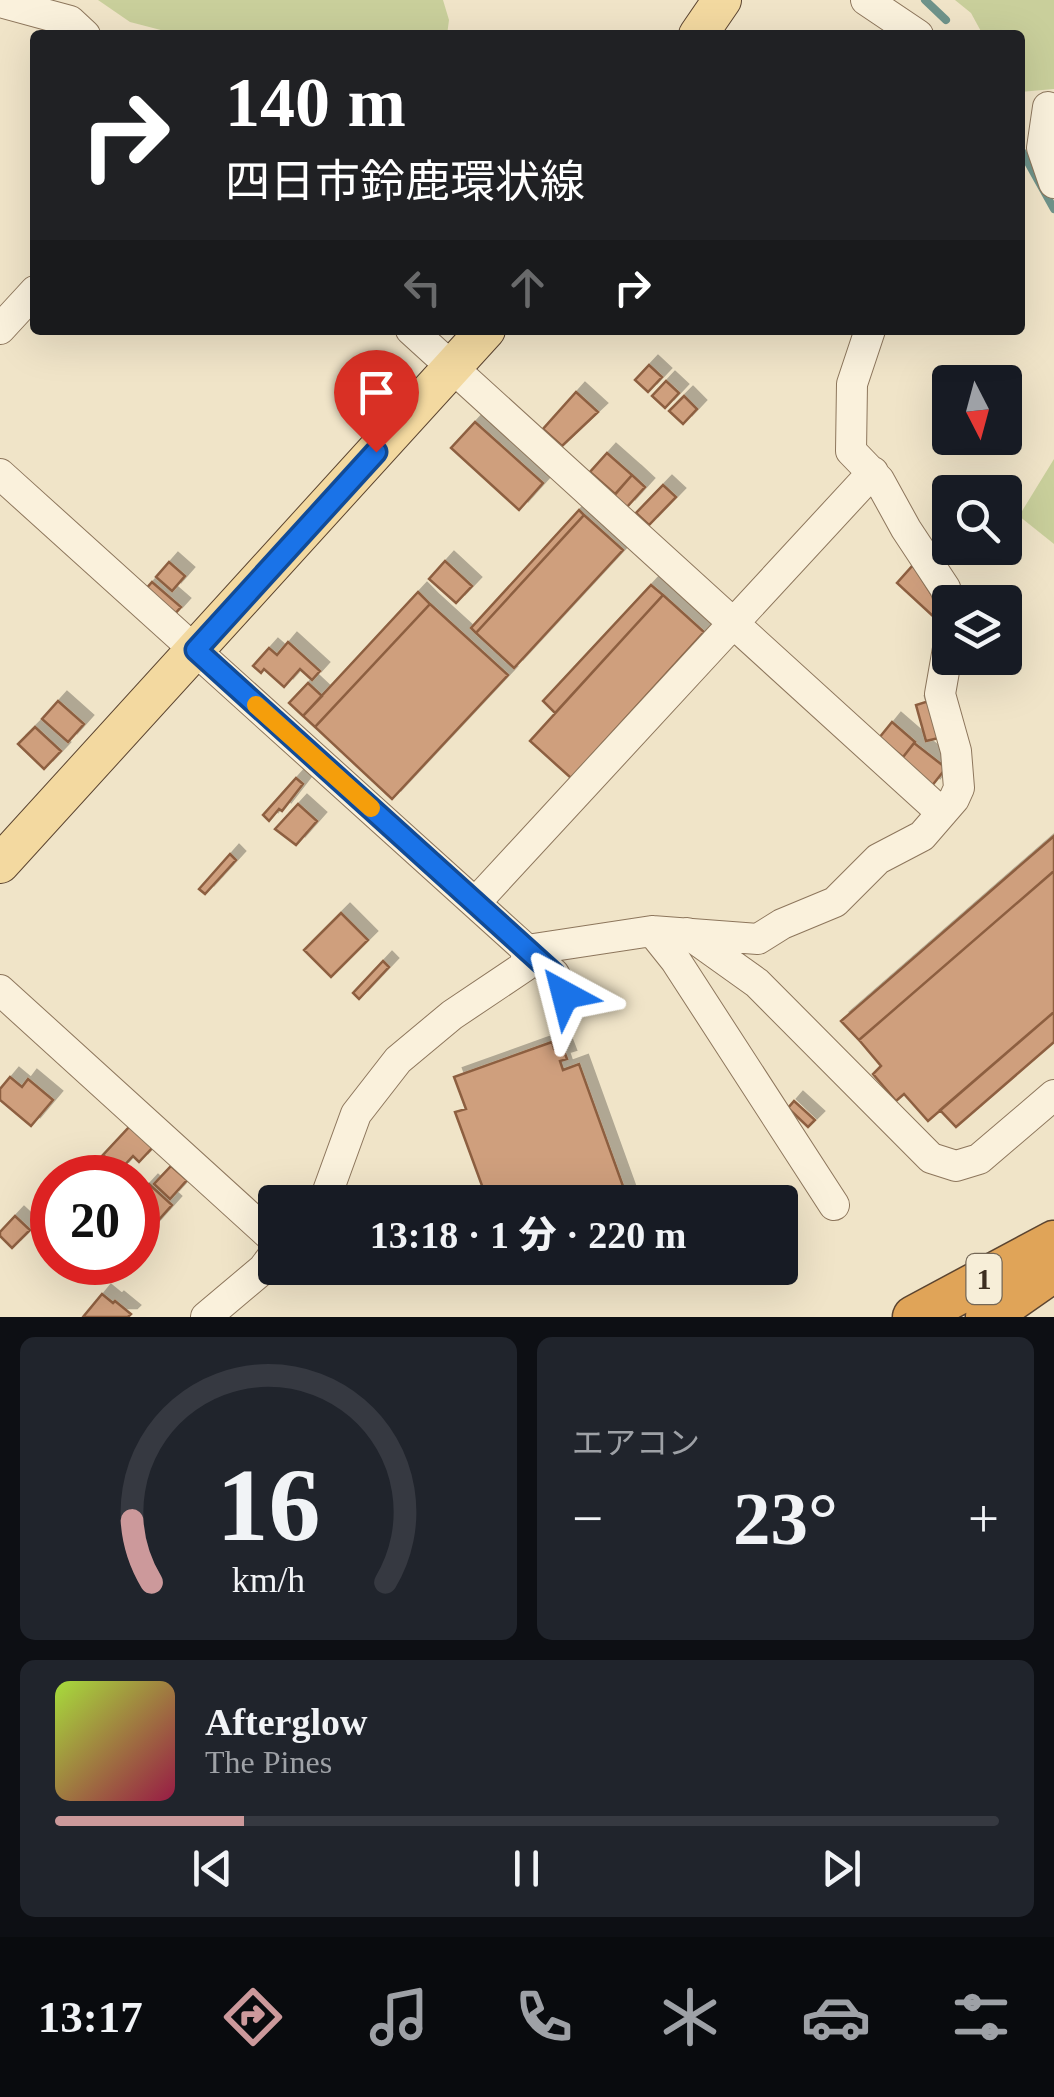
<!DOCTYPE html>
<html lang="ja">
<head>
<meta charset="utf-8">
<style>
	:root { --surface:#171b24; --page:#20242c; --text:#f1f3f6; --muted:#9ea1a6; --line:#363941; --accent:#cc999b }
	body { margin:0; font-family:"Times New Roman","Noto Sans JP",serif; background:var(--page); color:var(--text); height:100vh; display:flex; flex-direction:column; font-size:38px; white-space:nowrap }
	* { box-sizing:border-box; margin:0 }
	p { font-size:32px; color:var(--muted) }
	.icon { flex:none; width:55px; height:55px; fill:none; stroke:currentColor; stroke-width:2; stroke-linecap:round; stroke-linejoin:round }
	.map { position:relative; height:1317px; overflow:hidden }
	.sheet { display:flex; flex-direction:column; gap:20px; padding:20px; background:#0d0f14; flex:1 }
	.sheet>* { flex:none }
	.top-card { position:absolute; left:30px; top:30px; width:995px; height:305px; border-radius:10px; box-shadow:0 10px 40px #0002; background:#202124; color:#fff; overflow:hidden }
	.needle { width:65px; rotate:174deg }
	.buttons { position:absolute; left:932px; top:365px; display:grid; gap:20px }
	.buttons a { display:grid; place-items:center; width:90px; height:90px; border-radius:10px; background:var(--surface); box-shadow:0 10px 40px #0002; font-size:50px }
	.speed { position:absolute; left:30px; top:1155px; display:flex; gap:20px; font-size:50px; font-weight:700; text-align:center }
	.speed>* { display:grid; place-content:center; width:130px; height:130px; border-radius:50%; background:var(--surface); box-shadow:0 10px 40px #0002; line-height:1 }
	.speed .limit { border:15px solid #d22; background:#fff; color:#111 }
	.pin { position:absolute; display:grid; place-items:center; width:85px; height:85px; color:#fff; margin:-102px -42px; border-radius:50% 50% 50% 0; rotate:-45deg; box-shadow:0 0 10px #0007 }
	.pin .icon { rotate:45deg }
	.me { position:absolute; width:110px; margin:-55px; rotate:322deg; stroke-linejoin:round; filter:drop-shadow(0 0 8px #0008) }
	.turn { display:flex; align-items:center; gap:35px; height:210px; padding:0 30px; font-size:45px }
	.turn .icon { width:130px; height:130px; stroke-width:2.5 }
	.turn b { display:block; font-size:70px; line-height:85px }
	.lanes { display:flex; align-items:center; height:95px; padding:0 30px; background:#0003; justify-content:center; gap:50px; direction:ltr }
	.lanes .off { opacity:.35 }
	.big { font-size:75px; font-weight:800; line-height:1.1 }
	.sheet .card { flex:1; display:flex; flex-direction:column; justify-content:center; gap:15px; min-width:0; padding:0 35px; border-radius:15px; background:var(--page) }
	.sheet .dial { align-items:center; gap:0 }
	.dial svg { height:260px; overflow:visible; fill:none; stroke:var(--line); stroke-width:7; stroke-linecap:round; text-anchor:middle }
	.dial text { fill:var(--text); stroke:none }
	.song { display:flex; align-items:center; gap:30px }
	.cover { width:120px; height:120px; border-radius:15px; background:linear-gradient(135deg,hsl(80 70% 55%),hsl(340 70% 35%)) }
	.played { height:10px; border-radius:5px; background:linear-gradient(90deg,var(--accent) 20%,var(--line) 20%) }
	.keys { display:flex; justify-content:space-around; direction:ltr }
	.heat { display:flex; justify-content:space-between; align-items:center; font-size:55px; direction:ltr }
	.sheet .tiles { flex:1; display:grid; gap:20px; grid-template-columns:1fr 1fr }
	.card:last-child { grid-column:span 2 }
	.trip { position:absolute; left:258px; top:1185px; width:540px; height:100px; border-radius:10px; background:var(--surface); box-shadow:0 10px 40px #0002; font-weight:800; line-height:100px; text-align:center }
	.dock { display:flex; height:160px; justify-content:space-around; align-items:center; background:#090b0e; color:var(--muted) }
	.dock .icon { width:70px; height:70px }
	.dock .on { color:var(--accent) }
	.dock b { font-size:45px; color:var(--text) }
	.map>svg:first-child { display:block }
	.green { fill:#c9cf9b }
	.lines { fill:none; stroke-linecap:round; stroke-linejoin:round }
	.stream { stroke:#6f938a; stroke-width:8 }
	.building { fill:#cf9f7d; stroke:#8d5f41; stroke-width:2.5; filter:url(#shadow) }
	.minor-casing { stroke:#8d765c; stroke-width:32 }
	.major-casing { stroke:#5b4430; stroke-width:40 }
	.highway-casing { stroke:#5b4430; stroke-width:45 }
	.minor { stroke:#faf1dc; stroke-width:30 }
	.major { stroke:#f3d9a0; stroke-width:38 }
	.highway { stroke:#e0a458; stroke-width:42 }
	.route-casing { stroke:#114b97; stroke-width:25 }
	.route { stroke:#1a73e8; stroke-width:18 }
	.slow { stroke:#f59e0b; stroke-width:18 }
	.labels { text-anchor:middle; stroke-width:10; stroke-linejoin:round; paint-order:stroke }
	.shield { fill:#f7eed8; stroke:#756857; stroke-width:2.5 }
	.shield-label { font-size:30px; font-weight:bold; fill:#3d2e20 }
</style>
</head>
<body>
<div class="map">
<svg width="1054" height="1317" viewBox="0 0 1054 1317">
	<defs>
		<filter id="shadow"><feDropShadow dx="9" dy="-9" stdDeviation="0" flood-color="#0004"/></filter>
	</defs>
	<rect width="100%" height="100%" fill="#f0e4c8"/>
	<path class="green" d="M98,0H443L449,20L447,35H180L130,22Z
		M955,0H1054V89L1020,92V35H983L971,13Z
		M1054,459V544L1019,516Z"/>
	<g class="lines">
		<path class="stream" d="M925,0L946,20
			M1020,148L1054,209"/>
	</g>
	<path class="building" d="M649,365L662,377L648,392L635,380Z
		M666,381L679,393L665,408L652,396Z
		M576,392L598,412L562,446L543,429Z
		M684,396L697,409L683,424L669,411Z
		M475,422L543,483L519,510L451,448Z
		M607,453L632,475L615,494L590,472Z
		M632,475L645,487L626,508L613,497Z
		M663,485L676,497L649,525L636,513Z
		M579,510L584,515L476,633L471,628Z
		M584,515L623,550L514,668L476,633Z
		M445,561L472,586L456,603L429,579Z
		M169,562L185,576L172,591L156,577Z
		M913,565L942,611L935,618L897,583Z
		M152,582L181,607L173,616L145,590Z
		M651,585L663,595L555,713L543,701Z
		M418,592L430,604L315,727L303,716Z
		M663,595L704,632L571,778L530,741Z
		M430,604L508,675L392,799L315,727Z
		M288,642L320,671L312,680L300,669L284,687L264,669L261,673L253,666L269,648L277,655Z
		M308,683L322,696L303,716L289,703Z
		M932,700L943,737L926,741L916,705Z
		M58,701L84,724L68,742L42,719Z
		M892,722L915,742L903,757L879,738Z
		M35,727L61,751L44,769L18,744Z
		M914,743L946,768L931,787L900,761Z
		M296,778L303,784L282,811L279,809L269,821L263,815Z
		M298,804L317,821L296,845L275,829Z
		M1054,836V871L859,1040L841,1021Z
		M230,854L236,860L205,894L199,889Z
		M1054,871V1012L928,1121L904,1094L896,1101L873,1074L881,1066L859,1040Z
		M341,913L368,940L331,977L304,950Z
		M383,961L389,967L359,999L353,993Z
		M1054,1012V1042L956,1127L940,1110Z
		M552,1042L554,1049L562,1046L567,1059L560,1061L563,1070L579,1064L628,1200L621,1202H488L455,1112L466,1109L454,1077Z
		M10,1077L22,1087L28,1079L53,1100L31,1126L0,1100V1089Z
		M794,1101L815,1120L808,1127L788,1108Z
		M130,1126L153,1147L139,1162L133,1156L120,1170L103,1155Z
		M103,1155L119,1170L114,1175L110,1172L105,1178H93L87,1173Z
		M171,1166L187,1180L170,1199L154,1184Z
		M149,1184L172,1205L138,1243V1196Z
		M15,1216L30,1230L12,1248L0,1236V1232Z
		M102,1294L113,1303L115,1301L131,1314L128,1317H83Z"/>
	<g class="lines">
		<defs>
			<path id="minor" d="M866,0L918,35
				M0,2L70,21L85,35
				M1048,107L1042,148L1054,183
				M0,329L35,291
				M411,330L942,813
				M870,330L852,384L851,451L879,480L906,529L945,588L950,602
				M0,474L527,950L525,966L452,1015L398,1060L356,1114L324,1202
				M475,903L873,472
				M652,931L676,961L834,1205
				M687,933L757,983L931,1158L956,1166L979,1159L1054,1095
				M527,950L652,931L758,939L782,924L835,902L878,859L922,836L954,799L959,788L956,751L940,694L950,637
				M527,950L554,974L565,995
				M0,990L275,1240
				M206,1317L263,1269L275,1253"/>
			<path id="major" d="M698,35L722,0
				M0,864L486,330"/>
			<path id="highway" d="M914,1317L1054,1242
				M987,1317L1054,1270"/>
		</defs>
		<use href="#minor" class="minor-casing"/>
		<use href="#major" class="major-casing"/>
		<use href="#highway" class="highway-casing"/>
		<use href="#minor" class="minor"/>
		<use href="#major" class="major"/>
		<use href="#highway" class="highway"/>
	</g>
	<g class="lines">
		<defs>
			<path id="route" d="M376,452L196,650L554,974L565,995"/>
		</defs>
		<use href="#route" class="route-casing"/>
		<use href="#route" class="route"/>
		<path class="slow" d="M256,705L371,808"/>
	</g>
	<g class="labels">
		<rect class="shield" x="966.5" y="1254" width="35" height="50" rx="8"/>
		<g class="shield-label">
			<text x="984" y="1289">1</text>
		</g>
	</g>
</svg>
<div class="buttons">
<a><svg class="needle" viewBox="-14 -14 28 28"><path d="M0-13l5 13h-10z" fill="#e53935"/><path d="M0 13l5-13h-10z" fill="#9ea1a6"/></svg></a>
<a><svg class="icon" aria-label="search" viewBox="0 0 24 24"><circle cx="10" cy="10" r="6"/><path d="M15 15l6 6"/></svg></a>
<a><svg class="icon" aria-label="layers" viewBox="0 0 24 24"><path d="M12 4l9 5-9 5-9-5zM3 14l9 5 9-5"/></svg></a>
</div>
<div class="speed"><div class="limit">20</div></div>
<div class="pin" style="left:376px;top:452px;background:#d93025"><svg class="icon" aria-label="arrive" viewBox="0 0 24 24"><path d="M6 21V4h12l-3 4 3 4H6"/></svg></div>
<svg class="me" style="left:565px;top:995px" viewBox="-20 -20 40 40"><path d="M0-17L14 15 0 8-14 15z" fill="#1a73e8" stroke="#fff" stroke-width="4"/></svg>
<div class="trip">13:18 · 1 分 · 220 m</div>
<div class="top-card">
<div class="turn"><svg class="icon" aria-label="right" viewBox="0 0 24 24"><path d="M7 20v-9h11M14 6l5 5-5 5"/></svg><div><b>140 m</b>四日市鈴鹿環状線</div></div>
<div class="lanes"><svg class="icon off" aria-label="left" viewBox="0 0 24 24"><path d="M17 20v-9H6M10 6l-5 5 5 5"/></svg><svg class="icon off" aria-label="ahead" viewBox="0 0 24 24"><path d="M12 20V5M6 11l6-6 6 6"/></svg><svg class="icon" aria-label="right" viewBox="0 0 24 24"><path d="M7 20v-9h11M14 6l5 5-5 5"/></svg></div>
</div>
</div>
<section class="sheet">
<div class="tiles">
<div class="card dial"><svg viewBox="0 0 100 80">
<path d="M14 69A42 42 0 1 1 86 69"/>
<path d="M14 69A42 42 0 0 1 8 50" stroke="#cc999b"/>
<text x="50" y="56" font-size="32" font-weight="700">16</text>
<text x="50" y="72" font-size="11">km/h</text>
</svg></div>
<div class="card"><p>エアコン</p>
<div class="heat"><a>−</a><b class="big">23°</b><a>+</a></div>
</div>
<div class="card">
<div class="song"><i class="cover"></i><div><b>Afterglow</b><p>The Pines</p></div></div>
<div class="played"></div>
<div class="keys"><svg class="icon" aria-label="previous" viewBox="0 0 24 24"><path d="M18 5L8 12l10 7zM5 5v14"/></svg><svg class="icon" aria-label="pause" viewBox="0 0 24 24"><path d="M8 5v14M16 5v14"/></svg><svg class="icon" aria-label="next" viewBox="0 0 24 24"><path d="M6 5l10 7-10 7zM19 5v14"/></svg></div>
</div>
</div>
</section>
<nav class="dock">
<b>13:17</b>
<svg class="icon on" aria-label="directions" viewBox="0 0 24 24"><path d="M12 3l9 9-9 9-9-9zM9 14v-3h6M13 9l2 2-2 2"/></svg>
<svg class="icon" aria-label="music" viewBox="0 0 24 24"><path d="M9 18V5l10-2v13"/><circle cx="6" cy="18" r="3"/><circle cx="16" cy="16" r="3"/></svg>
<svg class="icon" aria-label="phone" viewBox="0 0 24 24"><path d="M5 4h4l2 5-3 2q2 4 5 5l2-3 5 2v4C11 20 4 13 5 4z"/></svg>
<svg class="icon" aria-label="climate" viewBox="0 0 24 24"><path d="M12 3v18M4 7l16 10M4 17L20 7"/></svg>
<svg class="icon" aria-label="car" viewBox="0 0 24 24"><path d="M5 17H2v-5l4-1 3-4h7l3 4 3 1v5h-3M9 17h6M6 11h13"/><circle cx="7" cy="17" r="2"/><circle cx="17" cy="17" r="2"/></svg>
<svg class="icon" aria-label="filters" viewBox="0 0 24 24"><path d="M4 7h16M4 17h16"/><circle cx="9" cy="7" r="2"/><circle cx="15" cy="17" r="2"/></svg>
</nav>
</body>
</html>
